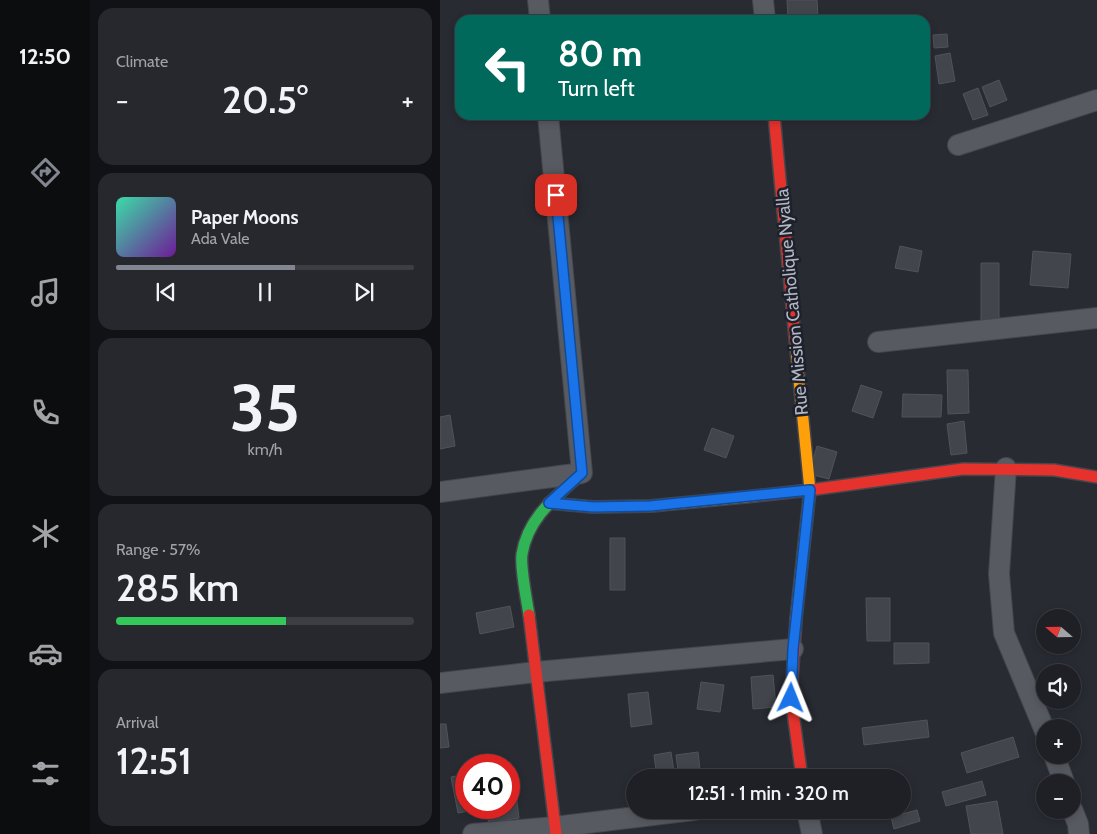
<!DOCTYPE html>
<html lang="en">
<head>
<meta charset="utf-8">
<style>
	:root { --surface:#1e2026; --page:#26282e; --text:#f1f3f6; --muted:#a1a3a7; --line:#3c3e43; --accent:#828690 }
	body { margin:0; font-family:Cabin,sans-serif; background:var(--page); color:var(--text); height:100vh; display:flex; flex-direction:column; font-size:19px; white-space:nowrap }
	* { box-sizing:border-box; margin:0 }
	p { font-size:16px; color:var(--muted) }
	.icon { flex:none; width:28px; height:28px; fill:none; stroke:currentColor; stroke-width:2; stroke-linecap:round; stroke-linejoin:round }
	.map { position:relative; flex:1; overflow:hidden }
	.drawer { display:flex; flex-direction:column; gap:8px; padding:8px; background:#101215; width:350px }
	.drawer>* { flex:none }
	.hud { position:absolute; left:15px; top:15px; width:475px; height:105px; border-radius:15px; box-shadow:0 2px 8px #0003,0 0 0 1px var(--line); background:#00695c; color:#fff; overflow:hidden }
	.needle { width:32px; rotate:290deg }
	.tools { position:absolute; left:596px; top:609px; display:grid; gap:10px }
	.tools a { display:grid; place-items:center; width:45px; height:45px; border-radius:50%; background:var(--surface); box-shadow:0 2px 8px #0003,0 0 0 1px var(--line); font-size:25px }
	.speed { position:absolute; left:15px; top:754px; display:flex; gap:10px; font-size:25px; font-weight:700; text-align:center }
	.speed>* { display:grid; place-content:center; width:65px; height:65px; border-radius:50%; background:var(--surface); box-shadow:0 2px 8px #0003,0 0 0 1px var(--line); line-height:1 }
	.speed .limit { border:8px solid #d22; background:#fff; color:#111 }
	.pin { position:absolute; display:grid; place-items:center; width:42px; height:42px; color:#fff; margin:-21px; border-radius:10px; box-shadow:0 2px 8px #0006 }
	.me { position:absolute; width:55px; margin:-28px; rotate:2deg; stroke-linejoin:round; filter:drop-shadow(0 0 4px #0008) }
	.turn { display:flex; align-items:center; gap:18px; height:105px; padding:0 20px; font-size:22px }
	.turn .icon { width:65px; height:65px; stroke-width:2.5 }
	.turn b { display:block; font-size:35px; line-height:42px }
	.big { font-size:38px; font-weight:600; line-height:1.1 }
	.drawer .tile { flex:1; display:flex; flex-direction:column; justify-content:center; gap:8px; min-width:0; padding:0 18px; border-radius:15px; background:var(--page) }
	.drawer .dial { align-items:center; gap:0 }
	.dial b { font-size:65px; line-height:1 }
	.song { display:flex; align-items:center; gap:15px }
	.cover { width:60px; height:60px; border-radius:8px; background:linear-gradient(135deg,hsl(160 70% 55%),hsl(280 70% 35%)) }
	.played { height:5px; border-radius:2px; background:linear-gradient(90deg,var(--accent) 60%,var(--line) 60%) }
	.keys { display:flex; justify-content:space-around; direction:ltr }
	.heat { display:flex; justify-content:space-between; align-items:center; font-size:28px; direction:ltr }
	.charge { height:8px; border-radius:4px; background:linear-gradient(90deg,#34c759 57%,var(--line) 0) }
	.trip { position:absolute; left:186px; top:769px; width:285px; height:50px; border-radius:25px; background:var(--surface); box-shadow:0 2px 8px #0003,0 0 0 1px var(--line); font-weight:600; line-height:50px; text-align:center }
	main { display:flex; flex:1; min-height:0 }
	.dock { display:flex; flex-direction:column; width:90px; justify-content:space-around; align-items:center; background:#0c0d0f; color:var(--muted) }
	.dock .icon { width:35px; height:35px }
	.dock .current { color:var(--accent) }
	.dock b { font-size:22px; color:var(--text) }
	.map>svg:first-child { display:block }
	.building { fill:#42454b; stroke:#50535a }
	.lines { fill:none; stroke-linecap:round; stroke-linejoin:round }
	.street-casing { stroke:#44464c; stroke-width:22 }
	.fast-casing { stroke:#44464c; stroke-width:14 }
	.slow-casing { stroke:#44464c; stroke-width:14 }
	.jam-casing { stroke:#44464c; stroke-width:14 }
	.street { stroke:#585a61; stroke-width:20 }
	.fast { stroke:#30b455; stroke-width:11 }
	.slow { stroke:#ff9f0a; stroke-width:11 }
	.jam { stroke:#e5322d; stroke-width:11 }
	.route-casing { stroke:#114b97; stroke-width:12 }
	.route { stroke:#1a73e8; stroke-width:9 }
	.labels { text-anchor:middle; stroke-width:5; stroke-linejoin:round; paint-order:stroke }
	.street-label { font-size:18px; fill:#b3b7c3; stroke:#1d212c }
</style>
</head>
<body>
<main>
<nav class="dock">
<b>12:50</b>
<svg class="icon current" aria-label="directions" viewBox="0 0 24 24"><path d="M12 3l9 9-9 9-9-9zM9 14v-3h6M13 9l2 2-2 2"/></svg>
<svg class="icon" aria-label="music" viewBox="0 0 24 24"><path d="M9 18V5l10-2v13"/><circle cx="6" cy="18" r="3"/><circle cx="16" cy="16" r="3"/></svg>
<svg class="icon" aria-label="phone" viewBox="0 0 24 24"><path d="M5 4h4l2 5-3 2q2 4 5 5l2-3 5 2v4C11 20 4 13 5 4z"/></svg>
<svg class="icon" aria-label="climate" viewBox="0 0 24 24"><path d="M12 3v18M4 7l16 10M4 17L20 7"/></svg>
<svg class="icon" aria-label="car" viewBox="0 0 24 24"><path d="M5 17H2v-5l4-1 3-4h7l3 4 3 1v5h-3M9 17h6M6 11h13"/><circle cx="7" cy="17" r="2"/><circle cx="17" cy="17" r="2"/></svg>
<svg class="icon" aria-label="filters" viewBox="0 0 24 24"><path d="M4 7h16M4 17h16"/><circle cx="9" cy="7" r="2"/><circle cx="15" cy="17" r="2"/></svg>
</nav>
<section class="drawer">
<div class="tile"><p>Climate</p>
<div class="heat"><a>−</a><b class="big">20.5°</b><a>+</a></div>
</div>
<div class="tile">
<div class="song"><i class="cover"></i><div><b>Paper Moons</b><p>Ada Vale</p></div></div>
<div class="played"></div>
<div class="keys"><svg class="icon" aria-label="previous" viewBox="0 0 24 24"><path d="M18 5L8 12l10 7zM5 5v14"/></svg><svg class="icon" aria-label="pause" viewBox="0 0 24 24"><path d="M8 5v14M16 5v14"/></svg><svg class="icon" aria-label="next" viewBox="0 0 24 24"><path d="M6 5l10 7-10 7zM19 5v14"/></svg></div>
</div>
<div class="tile dial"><b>35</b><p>km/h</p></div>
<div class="tile"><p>Range · 57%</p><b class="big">285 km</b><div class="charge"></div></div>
<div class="tile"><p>Arrival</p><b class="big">12:51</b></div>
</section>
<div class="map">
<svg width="657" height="834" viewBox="0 0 657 834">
	<rect width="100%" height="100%" fill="#282b32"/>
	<path class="building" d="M347,0H377L378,17L348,18Z
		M507,34L508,47L494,48L493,35Z
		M510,53L515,81L499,84L495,56Z
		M559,80L567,100L550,107L542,87Z
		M538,88L548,115L533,120L523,94Z
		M460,246L482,251L478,272L455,268Z
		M593,251L631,254L628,288L590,285Z
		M541,263H559V324L541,325Z
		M507,370H528L529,413L508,414Z
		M421,385L442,392L433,418L412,411Z
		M463,394L502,395L501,417H462Z
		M10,415L15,446L0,449V417Z
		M524,421L527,453L511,455L507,424Z
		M272,428L294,436L286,458L264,450Z
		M377,446L397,452L389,479L369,474Z
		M170,538H185V590H170Z
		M426,598H450V641H427Z
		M70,606L74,627L40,634L36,613Z
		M454,643H489V663L454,664Z
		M333,675L336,707L313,709L311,677Z
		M261,682L284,685L280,712L257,709Z
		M208,692L212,724L191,727L188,694Z
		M487,720L489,737L424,745L422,728Z
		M0,724H6L9,747L0,748Z
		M573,737L579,757L527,773L521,753Z
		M231,752L235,778H217L214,755Z
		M258,752L261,778H239L236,755Z
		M73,769L79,818L49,823L47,808H69V770Z
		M26,774V808L39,809L18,813L11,777Z
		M542,781L546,795L506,806L502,792Z
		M557,801L563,834H531L526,806Z
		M477,810L480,821L454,829L451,817Z"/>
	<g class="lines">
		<defs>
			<path id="street" d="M98,0L100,20
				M323,0L325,20
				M518,145L657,100
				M438,342L657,318
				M566,468L559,574L564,633L605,731
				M0,492L142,473L108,115
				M0,683L96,672L353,649
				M614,755L624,782
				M632,809L638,824L639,834
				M367,810L372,834
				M33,834L115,827L254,810"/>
			<path id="fast" d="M89,615C87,601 80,568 82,554C88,517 116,497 142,473"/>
			<path id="slow" d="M109,503L153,507L211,506L315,496
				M356,619L370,490L356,349"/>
			<path id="jam" d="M334,115L356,349
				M315,496L370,490L523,469L614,470L657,477
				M89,615L116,834
				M356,619L351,698L362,778"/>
		</defs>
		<use href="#street" class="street-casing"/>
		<use href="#fast" class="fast-casing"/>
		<use href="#slow" class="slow-casing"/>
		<use href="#jam" class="jam-casing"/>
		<use href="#street" class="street"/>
		<use href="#fast" class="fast"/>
		<use href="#slow" class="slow"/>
		<use href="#jam" class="jam"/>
	</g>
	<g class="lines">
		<defs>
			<path id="route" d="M116,195L142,473L109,503L153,507L210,506L370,490L353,649L351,698"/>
		</defs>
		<use href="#route" class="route-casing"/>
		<use href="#route" class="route"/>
	</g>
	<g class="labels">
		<g class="street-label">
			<text transform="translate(352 302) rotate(-95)" y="6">Rue Mission Catholique Nyalla</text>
		</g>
	</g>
</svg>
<div class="tools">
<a><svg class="needle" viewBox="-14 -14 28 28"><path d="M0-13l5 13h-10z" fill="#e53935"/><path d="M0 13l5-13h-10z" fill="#a1a3a7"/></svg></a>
<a><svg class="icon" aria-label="sound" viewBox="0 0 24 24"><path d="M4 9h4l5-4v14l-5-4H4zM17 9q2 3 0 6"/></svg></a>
<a>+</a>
<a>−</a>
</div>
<div class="speed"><div class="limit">40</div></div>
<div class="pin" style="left:116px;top:195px;background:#d93025"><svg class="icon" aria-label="arrive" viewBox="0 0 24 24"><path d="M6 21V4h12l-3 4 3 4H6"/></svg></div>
<svg class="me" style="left:351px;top:698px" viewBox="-20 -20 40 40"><path d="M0-17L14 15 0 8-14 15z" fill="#1a73e8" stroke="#fff" stroke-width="4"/></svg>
<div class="trip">12:51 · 1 min · 320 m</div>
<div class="hud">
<div class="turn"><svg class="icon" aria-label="left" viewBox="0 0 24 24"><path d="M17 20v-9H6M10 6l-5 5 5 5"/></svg><div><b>80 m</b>Turn left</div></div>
</div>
</div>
</main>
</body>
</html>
